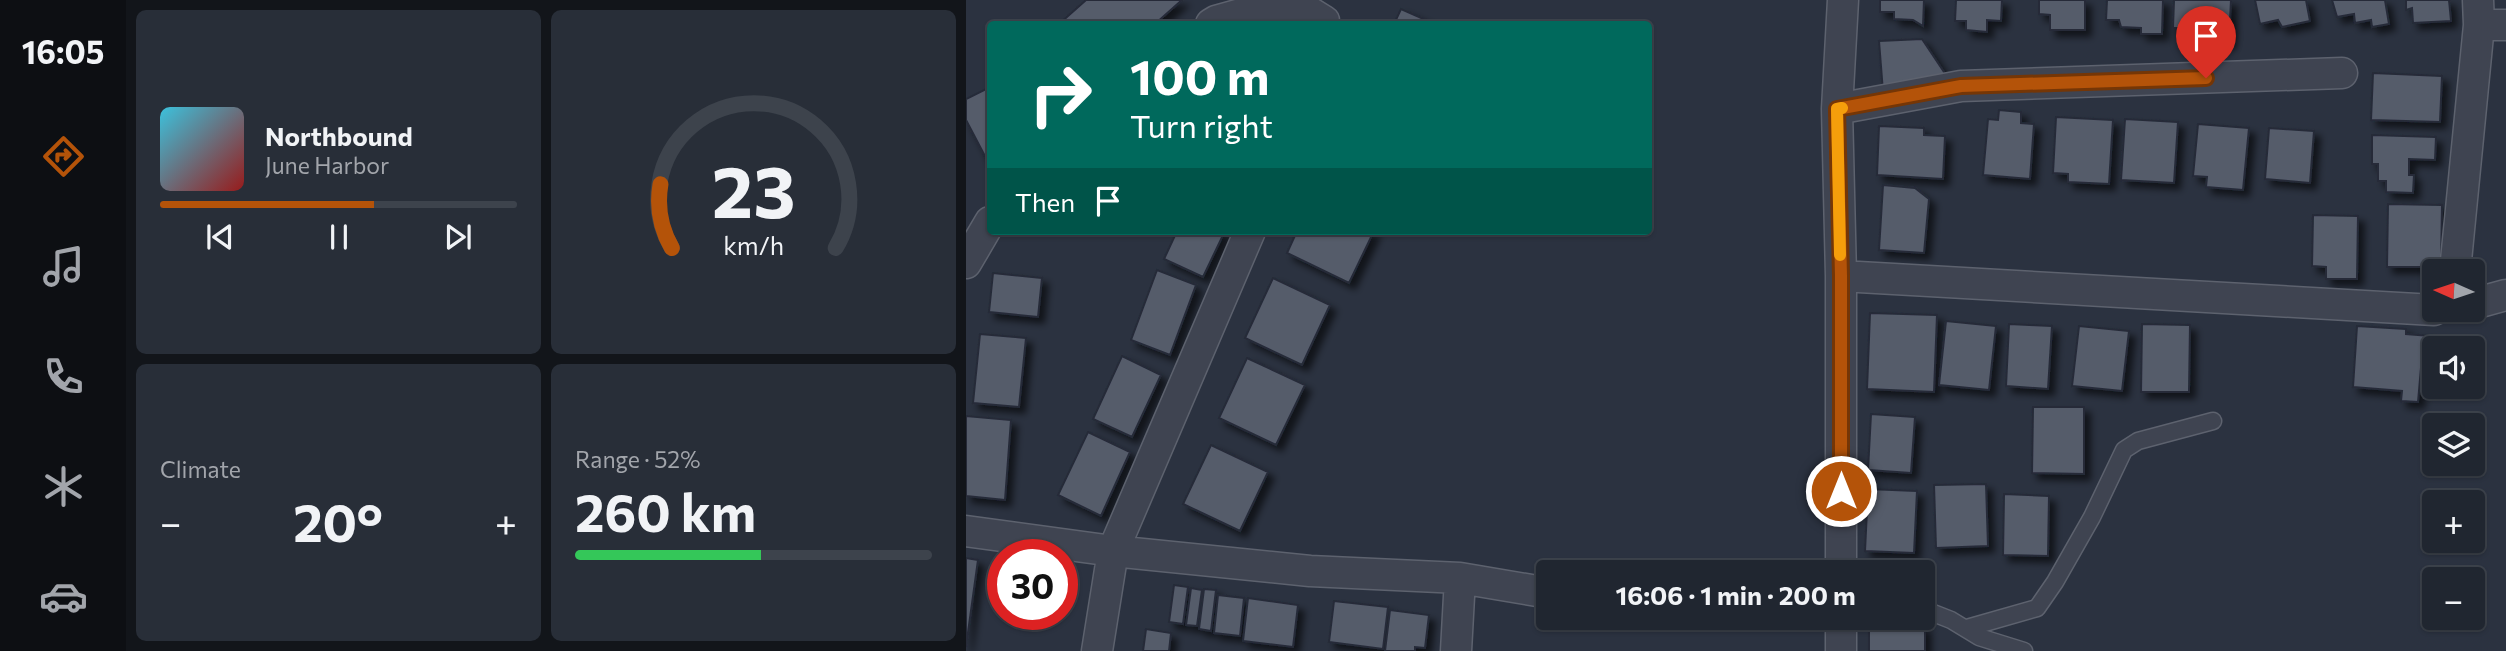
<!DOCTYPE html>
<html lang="en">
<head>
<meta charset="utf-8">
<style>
	:root { --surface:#202630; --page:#282e38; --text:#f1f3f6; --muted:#a2a5ab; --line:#3d434c; --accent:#b45309 }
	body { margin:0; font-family:Commissioner,sans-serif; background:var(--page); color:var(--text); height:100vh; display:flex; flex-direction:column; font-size:26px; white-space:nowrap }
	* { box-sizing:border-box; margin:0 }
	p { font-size:23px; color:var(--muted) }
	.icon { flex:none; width:38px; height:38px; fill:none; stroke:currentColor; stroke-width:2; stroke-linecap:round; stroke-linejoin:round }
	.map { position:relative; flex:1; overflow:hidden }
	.sheet { display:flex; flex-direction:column; gap:10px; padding:10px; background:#12151a; width:840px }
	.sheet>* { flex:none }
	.guide { position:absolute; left:21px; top:21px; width:665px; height:214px; border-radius:7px; box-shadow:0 2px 5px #0004,0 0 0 2px var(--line); background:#00695c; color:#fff; overflow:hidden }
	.needle { width:46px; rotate:273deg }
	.buttons { position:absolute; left:1456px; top:259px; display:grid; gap:14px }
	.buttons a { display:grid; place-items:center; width:63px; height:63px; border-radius:7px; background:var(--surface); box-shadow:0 2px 5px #0004,0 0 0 2px var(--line); font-size:35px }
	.speed { position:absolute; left:21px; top:539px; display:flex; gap:14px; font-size:35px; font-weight:700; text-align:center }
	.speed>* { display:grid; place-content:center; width:91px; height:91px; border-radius:50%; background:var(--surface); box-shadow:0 2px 5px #0004,0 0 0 2px var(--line); line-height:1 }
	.speed .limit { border:10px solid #d22; background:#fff; color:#111 }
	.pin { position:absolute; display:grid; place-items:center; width:60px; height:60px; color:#fff; margin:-72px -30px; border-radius:50% 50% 50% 0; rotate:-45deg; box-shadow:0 0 7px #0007 }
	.pin .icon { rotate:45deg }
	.me { position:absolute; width:77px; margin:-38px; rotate:0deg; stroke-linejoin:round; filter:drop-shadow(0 0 5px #0008) }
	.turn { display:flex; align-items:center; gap:24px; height:147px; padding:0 28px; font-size:32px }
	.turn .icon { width:91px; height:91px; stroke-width:2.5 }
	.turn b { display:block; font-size:49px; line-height:60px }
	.then { display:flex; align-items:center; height:66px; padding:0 28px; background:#0003; gap:14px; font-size:26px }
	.big { font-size:52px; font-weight:700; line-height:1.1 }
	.sheet .card { flex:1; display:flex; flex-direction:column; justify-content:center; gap:10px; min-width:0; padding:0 24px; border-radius:10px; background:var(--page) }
	.sheet .dial { align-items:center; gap:0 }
	.dial svg { height:182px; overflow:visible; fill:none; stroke:var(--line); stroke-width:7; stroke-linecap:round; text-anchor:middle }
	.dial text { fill:var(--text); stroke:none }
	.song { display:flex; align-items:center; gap:21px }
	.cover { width:84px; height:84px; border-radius:10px; background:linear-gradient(135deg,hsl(190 70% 55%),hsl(0 70% 35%)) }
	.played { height:7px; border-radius:4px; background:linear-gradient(90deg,var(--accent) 60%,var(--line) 60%) }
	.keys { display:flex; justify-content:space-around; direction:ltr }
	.heat { display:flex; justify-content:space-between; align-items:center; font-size:38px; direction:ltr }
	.charge { height:10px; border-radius:5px; background:linear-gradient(90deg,#34c759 52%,var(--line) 0) }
	.sheet .tiles { flex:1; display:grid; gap:10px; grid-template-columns:repeat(2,1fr) }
	.trip { position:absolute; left:570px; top:560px; width:399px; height:70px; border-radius:7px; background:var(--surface); box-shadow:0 2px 5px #0004,0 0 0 2px var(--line); font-weight:700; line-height:70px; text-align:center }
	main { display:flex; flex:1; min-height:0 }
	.tabs { display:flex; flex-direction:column; width:126px; justify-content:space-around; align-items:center; background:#0d0f13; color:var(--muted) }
	.tabs .icon { width:49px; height:49px }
	.tabs .active { color:var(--accent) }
	.tabs b { font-size:32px; color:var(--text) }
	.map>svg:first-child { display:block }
	.building { fill:#555b6b; stroke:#252b38; stroke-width:2; filter:url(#shadow) }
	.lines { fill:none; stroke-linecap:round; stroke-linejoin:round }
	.lane-casing { stroke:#5d626e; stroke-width:19 }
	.street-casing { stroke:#5d626e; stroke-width:33 }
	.lane { stroke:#3f4451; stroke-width:16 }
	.street { stroke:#3f4451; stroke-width:30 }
	.route-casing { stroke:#753606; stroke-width:18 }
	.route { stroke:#b45309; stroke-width:12 }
	.slow { stroke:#f59e0b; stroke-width:12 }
</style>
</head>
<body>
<main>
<nav class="tabs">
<b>16:05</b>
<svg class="icon active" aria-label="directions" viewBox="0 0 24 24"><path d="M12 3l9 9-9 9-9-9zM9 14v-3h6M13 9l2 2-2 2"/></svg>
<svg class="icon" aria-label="music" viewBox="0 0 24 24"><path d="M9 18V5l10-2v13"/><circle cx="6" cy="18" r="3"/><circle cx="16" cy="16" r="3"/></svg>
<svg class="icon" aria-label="phone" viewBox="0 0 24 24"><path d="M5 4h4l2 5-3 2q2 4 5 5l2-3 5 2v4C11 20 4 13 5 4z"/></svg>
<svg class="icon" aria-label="climate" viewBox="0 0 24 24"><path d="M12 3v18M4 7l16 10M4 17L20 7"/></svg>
<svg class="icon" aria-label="car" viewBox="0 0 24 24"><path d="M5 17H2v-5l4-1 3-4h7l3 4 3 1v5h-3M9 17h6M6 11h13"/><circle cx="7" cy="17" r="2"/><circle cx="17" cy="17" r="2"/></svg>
</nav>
<section class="sheet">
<div class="tiles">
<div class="card">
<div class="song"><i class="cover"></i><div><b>Northbound</b><p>June Harbor</p></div></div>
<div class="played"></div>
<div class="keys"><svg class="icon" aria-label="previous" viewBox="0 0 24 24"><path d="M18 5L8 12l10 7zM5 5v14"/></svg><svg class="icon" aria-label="pause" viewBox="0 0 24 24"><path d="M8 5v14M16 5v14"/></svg><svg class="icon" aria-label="next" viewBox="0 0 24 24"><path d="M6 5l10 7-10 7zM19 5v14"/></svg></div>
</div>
<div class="card dial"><svg viewBox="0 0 100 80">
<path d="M14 69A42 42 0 1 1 86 69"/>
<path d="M14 69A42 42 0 0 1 9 41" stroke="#b45309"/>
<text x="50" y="56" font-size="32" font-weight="700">23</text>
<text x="50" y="72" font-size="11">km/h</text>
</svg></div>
<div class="card"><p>Climate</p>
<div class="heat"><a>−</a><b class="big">20°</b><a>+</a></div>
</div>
<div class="card"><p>Range · 52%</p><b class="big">260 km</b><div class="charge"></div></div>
</div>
</section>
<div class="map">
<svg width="1540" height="651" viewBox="0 0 1540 651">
	<defs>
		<filter id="shadow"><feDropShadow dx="6" dy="6" stdDeviation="3.5" flood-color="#0009"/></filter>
	</defs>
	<rect width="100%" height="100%" fill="#2b3240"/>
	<path class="building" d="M120,0H216L189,24H93Z
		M914,0H958L957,26L947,20L928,19V12H914Z
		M990,0H1036L1035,21L1021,20V32L1000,30V21H989Z
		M1073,0H1119V30H1084V15L1073,14Z
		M1141,0H1197L1196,34H1175V28L1155,27L1153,20H1140Z
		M1208,0H1265L1263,42L1225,41L1220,28H1207Z
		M1289,0H1340L1344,21L1316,27L1312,20L1294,24Z
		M1366,0H1419L1423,24L1406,27L1405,20L1389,23L1388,14L1371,17Z
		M1440,0H1483L1485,21L1447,23L1446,8L1440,10Z
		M435,9L469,24H428Z
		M956,39L984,81L917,92L913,41Z
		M1407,73L1476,76L1474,122L1405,120Z
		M24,87V161L22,162L0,120V99Z
		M1033,110L1055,112V123L1068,124L1064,179L1017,175L1022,119L1032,120Z
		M1090,117L1147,120L1143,184L1102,182V174L1087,173Z
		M1159,119L1212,122L1208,183L1155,180Z
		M1232,124L1283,128L1277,190L1240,187L1241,177L1227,176Z
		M913,126L958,128V135L979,136L977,179L911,175Z
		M1303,128L1348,131L1344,183L1299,179Z
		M1406,135L1470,137L1469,160L1443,159V175H1448L1447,193L1420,192V181H1412V164H1406Z
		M917,185L949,188L963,199L958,253L913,250Z
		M1422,204L1476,205L1475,267H1421Z
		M1347,215L1392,216L1391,279H1360V267L1346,266Z
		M211,231H259L237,277L198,259Z
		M331,231H408L383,283L321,253Z
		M191,270L230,285L204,355L165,340Z
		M27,273L76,278L72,317L23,312Z
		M307,278L364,305L336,365L279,338Z
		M904,313L971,315L968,392L901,389Z
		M980,321L1030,326L1023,390L973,385Z
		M1043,324L1086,326L1082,389L1040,386Z
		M1176,324L1224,325L1223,392H1175Z
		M1113,326L1163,331L1156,391L1106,386Z
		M1391,326L1440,329V334L1465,336L1462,369L1455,368L1452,402L1435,401L1436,391L1387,387Z
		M14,334L60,338L53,407L7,403Z
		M156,356L195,375L166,437L127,419Z
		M281,358L339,385L310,445L253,418Z
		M1067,407H1118V474L1066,473Z
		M905,414L949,417L945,473L902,470Z
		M0,416L45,420L39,500L0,496Z
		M122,432L164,452L135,516L92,495Z
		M245,445L302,472L274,531L217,504Z
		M1020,484L1022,546L970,548L968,485Z
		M902,489L951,491L948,553L899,551Z
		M1038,494L1083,496L1082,556L1037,555Z
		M0,558L12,560L0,647Z
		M208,585L222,587L217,624L203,622Z
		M225,588L236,590L231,626L220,625Z
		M238,589L250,590L245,631L233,629Z
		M252,595L278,598L274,636L248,633Z
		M282,598L332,605L327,647L277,641Z
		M368,601L422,607L417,649L363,642Z
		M424,610L463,615L459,648L449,647V651H419Z
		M903,626L959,627V651H903Z
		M180,629L205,633L203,651H177Z"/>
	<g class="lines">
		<defs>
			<path id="lane" d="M957,609L985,620L1013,637L1058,651
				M1001,628L1071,608L1089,582L1126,517L1158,450L1172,441L1247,421"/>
			<path id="street" d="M1512,0L1513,25
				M245,24L250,21L296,8H337L358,21V24
				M871,109L995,86L1376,73
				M0,263L24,222
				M1489,271L1513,25H1540
				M875,276L1468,310
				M1507,304L1540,295
				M0,531L147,551L344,571L494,578L583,593
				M875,572V276L871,109L877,0
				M875,618V651
				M131,651L147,551L284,231
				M490,651L494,578"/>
		</defs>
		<use href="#lane" class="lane-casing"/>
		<use href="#street" class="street-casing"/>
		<use href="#lane" class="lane"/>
		<use href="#street" class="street"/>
	</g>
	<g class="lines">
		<defs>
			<path id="route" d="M875,491V276L871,109L995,86L1240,78"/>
		</defs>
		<use href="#route" class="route-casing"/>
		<use href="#route" class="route"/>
		<path class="slow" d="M874,255L871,109L876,108"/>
	</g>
</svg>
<div class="buttons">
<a><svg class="needle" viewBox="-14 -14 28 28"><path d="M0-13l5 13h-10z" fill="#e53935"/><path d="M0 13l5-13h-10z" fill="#a2a5ab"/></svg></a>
<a><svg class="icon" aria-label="sound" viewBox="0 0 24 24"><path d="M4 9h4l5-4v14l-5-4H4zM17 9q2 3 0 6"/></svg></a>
<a><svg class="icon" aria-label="layers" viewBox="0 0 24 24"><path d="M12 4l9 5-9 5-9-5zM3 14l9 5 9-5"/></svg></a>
<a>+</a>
<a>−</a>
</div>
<div class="speed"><div class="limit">30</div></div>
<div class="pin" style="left:1240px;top:78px;background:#d93025"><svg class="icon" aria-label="arrive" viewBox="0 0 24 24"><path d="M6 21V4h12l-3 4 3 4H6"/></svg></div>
<svg class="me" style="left:875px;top:491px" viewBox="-20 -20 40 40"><circle r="17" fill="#b45309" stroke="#fff" stroke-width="3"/><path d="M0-11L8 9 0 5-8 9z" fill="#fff"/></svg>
<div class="trip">16:06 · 1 min · 200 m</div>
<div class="guide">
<div class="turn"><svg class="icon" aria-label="right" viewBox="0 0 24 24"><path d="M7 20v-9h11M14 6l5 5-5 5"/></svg><div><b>100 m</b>Turn right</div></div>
<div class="then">Then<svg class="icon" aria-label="arrive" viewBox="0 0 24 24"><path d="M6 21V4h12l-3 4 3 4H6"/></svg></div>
</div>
</div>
</main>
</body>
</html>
